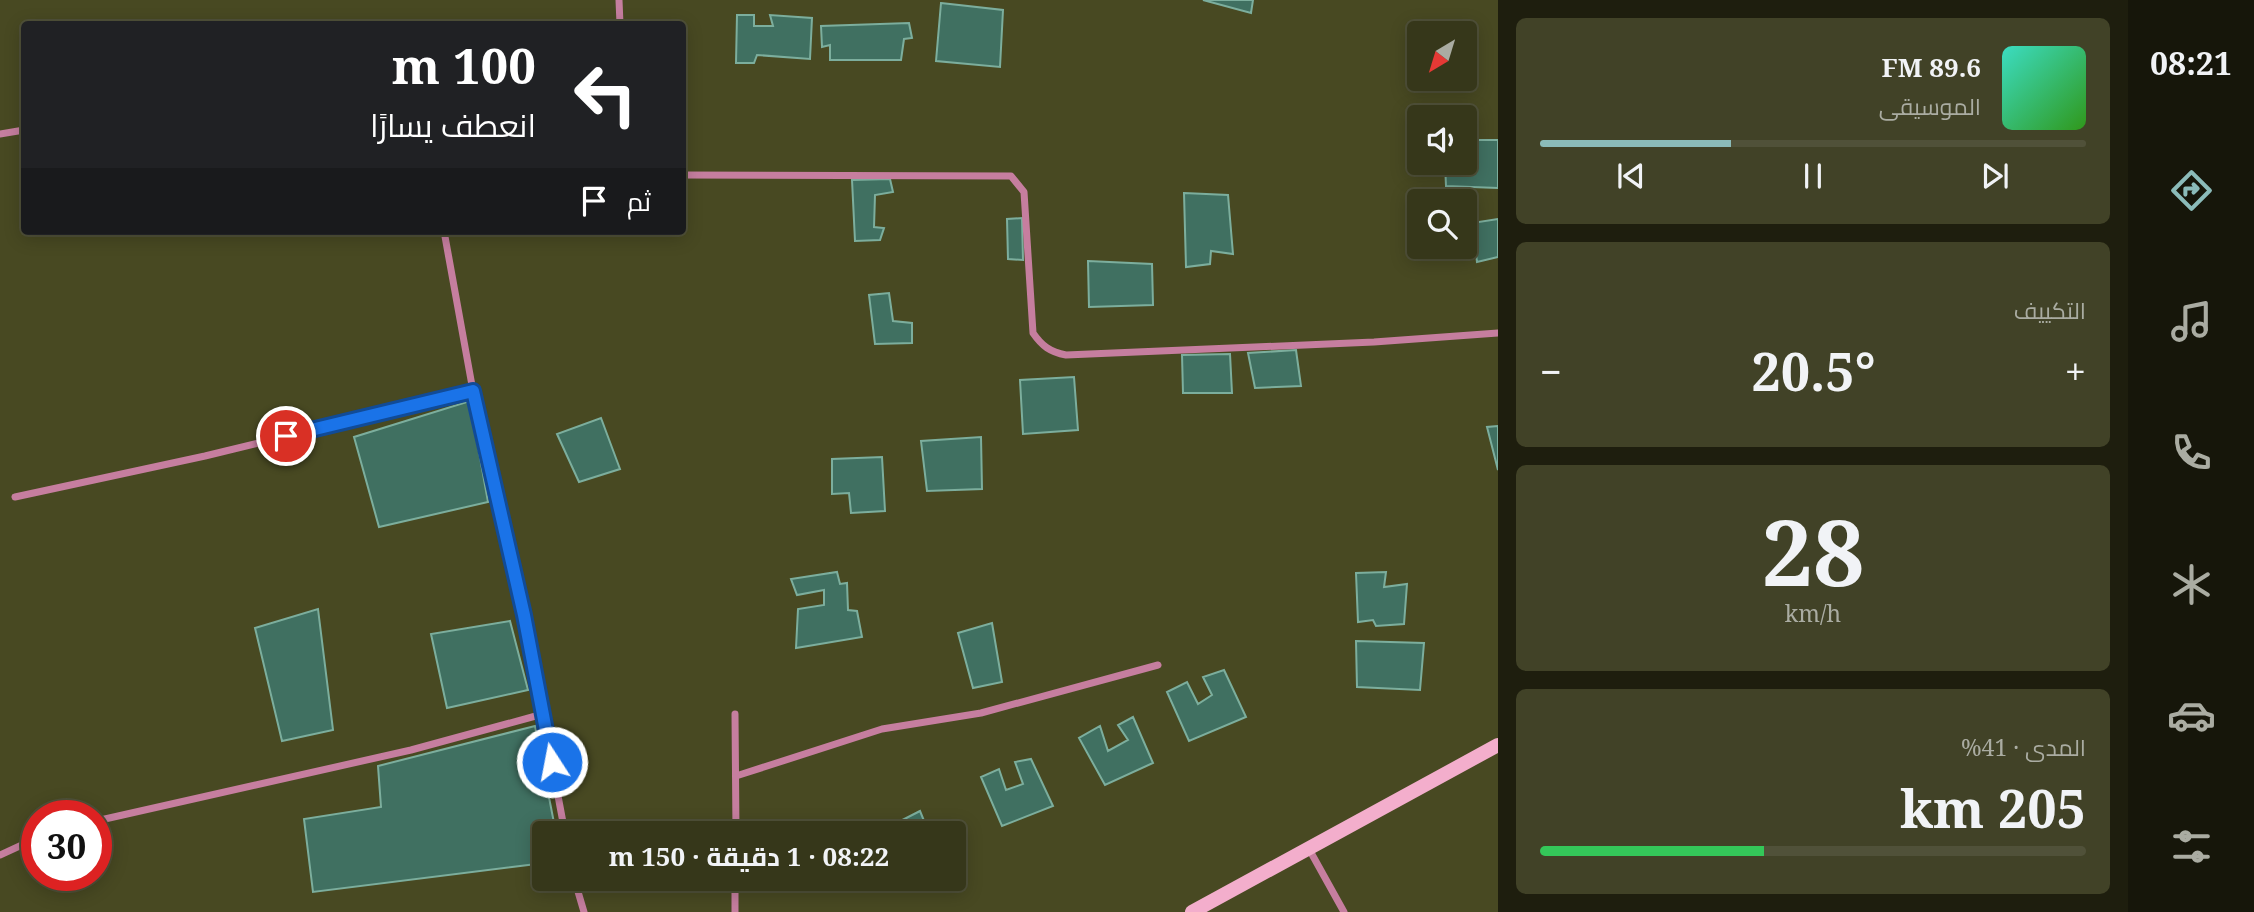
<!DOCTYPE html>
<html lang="ar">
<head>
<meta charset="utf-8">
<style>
	:root { --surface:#36371a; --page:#414227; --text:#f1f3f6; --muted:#aaaca2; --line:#505139; --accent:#8bbbb9 }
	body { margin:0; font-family:"Noto Serif",Cairo,serif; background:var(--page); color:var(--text); direction:rtl; height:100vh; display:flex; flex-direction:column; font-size:26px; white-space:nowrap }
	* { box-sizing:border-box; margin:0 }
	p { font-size:23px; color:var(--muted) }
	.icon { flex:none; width:38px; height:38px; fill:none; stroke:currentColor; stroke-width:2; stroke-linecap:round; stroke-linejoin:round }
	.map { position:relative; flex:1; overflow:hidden; direction:ltr }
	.drawer { display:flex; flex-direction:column; gap:18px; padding:18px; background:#1e1e0e; width:630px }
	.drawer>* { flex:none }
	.guide { position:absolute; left:21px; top:21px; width:665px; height:214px; border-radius:7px; box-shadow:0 4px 18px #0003,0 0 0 2px var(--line); direction:rtl; background:#202124; color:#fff; overflow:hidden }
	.needle { width:46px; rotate:218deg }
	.fabs { position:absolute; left:1407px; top:21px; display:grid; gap:14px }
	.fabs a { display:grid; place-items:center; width:70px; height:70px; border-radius:7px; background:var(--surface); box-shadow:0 4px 18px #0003,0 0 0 2px var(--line); font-size:35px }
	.speed { position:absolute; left:21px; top:800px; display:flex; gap:14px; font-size:35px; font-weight:700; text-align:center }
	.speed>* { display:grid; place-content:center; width:91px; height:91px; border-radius:50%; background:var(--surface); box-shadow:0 4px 18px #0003,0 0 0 2px var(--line); line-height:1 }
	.speed .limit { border:10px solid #d22; background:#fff; color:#111 }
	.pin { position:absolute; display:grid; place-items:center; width:60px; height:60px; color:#fff; margin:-30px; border:4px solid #fff; border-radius:50%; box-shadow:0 2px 7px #0007 }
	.me { position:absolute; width:77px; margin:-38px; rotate:349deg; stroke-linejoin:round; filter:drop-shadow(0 0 5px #0008) }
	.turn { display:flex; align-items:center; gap:24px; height:147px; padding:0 35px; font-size:32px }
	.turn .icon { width:91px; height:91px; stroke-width:2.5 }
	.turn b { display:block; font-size:49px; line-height:60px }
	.then { display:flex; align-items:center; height:66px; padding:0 35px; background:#0003; gap:14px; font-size:26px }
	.big { font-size:52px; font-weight:700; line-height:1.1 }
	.drawer .widget { flex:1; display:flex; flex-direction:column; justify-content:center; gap:10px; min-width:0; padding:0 24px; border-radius:10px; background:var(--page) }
	.drawer .dial { align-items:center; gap:0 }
	.dial b { font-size:91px; line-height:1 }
	.song { display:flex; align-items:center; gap:21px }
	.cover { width:84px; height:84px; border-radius:10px; background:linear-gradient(135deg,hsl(170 70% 55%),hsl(110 70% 35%)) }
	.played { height:7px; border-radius:4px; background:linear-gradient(90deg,var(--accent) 35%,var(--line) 35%) }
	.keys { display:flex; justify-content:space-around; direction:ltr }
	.heat { display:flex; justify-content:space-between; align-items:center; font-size:38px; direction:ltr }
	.charge { height:10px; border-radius:5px; background:linear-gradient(90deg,#34c759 41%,var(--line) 0) }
	.trip { position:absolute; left:532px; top:821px; width:434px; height:70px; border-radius:7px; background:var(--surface); box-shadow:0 4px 18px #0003,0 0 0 2px var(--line); font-weight:700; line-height:70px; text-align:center; direction:rtl }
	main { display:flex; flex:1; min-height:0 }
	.menu { display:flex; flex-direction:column; width:126px; justify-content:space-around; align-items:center; background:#16160a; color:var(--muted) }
	.menu .icon { width:49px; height:49px }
	.menu .active { color:var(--accent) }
	.menu b { font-size:32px; color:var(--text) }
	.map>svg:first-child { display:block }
	.building { fill:#407061; stroke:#7cae9d; stroke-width:2 }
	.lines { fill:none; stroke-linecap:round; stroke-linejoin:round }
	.street { stroke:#c67e9f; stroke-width:7 }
	.secondary { stroke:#f3aecc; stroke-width:14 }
	.route-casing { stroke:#114b97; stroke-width:18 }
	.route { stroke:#1a73e8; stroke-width:12 }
</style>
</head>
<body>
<main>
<nav class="menu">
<b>08:21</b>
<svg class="icon active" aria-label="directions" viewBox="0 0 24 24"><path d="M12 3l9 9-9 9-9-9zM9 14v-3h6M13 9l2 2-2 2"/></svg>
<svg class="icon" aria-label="music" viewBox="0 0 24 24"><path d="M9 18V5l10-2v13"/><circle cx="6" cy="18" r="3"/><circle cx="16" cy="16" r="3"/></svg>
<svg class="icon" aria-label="phone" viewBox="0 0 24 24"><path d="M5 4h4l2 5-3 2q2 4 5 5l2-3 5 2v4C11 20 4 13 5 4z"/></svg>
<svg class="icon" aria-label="climate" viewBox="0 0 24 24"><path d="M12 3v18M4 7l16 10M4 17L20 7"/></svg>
<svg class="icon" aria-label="car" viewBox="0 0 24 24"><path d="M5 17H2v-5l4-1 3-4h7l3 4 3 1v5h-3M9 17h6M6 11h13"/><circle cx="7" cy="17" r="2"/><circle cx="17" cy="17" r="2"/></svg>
<svg class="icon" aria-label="filters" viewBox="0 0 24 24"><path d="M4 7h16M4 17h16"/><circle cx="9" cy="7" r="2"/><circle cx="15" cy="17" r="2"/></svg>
</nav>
<section class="drawer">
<div class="widget">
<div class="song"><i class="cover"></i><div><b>89.6 FM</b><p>الموسيقى</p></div></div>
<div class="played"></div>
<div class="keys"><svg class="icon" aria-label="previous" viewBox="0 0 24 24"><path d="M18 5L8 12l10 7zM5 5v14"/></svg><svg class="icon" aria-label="pause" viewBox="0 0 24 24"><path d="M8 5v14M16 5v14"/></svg><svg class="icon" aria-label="next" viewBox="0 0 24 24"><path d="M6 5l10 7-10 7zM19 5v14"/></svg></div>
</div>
<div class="widget"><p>التكييف</p>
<div class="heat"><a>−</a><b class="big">20.5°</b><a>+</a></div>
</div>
<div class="widget dial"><b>28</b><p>km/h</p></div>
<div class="widget"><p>المدى · 41%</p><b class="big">205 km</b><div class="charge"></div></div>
</section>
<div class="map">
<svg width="1498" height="912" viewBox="0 0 1498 912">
	<rect width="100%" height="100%" fill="#484922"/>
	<path class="building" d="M1203,0H1253L1251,13Z
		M941,3L1003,10L1000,67L936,61Z
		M737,15H754V26H773L770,15L812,18L810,59L757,55L754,63H736Z
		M909,23L912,38L904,39L901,60H830V45L822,47L821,26Z
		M1465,140H1498V188L1446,186L1445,163H1465Z
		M890,179L893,192L875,195L874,227L884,228L880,240L855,241L852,180Z
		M1184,193L1228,195L1233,254L1211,251L1210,264L1186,267Z
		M1022,218L1023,260L1008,259L1007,219Z
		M1498,219V257L1477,262L1472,223Z
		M1088,261L1152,264L1153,305L1089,307Z
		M889,293L893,321L912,323V343L875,344L869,295Z
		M1296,350L1301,386L1255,388L1248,353Z
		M1230,354L1232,393H1183L1182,355Z
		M1074,377L1078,430L1023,434L1020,380Z
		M470,401L488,502L379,527L354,437Z
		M601,418L620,469L579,482L557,434Z
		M1498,426V470L1487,427Z
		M981,437L982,489L927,491L921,441Z
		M882,457L885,511L851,513L849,493L832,494V459Z
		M837,572L840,584L847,583L848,610L857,611L862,637L796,648L798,609L824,605V590L797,595L791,579Z
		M1386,572L1384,587L1407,584L1404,624L1376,626L1373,620L1358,622L1356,573Z
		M318,609L333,730L282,741L255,628Z
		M510,621L528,690L447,708L431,634Z
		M992,623L1002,682L973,688L958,633Z
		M1356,641L1424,643L1420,690L1357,687Z
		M1224,670L1246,717L1189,741L1167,692L1187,682L1198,704L1212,695L1203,677Z
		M1133,717L1153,763L1105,785L1079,738L1100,726L1108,751L1128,740L1118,725Z
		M535,726L556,833H544V863L313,892L304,819L381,807L378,766Z
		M1031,759L1053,806L1002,826L981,777L999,769L1006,790L1023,784L1015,762Z
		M920,811L929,833H877Z"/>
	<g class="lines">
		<path class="street" d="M619,0L620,24
			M0,134L24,130
			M682,175L1011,176L1024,192L1033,333C1042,346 1050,352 1066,355L1374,342L1498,333
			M444,231L473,391L524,615L565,833
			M15,497L205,456L473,391
			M735,714L736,833
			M736,776L882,729L981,713L1158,665
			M96,821L411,750L543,714
			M1309,849L1344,912
			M0,855L37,838
			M574,878L584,912
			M735,912V878"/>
		<path class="secondary" d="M1192,912L1498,745"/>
	</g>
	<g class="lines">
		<defs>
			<path id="route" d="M286,436L473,391L524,615L552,762"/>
		</defs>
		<use href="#route" class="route-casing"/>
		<use href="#route" class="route"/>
	</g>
</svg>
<div class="fabs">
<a><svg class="needle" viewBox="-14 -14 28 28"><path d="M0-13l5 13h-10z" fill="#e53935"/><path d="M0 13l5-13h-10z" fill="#aaaca2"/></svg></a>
<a><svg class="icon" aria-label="sound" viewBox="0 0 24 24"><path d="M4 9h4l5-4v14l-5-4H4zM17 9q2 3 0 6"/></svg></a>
<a><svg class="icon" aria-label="search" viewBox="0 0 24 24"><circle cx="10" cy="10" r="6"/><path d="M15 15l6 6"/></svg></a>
</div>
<div class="speed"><div class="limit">30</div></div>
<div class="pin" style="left:286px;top:436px;background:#d93025"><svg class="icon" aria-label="arrive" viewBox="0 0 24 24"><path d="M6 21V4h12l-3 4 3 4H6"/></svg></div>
<svg class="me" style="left:552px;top:762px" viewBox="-20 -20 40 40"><circle r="17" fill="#1a73e8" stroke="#fff" stroke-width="3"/><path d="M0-11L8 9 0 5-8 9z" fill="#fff"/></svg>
<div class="trip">08:22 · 1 دقيقة · 150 m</div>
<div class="guide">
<div class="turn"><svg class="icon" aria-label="left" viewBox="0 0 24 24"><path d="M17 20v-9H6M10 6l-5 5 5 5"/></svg><div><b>100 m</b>انعطف يسارًا</div></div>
<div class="then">ثم<svg class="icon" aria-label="arrive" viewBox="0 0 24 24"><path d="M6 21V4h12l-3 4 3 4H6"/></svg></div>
</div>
</div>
</main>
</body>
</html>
